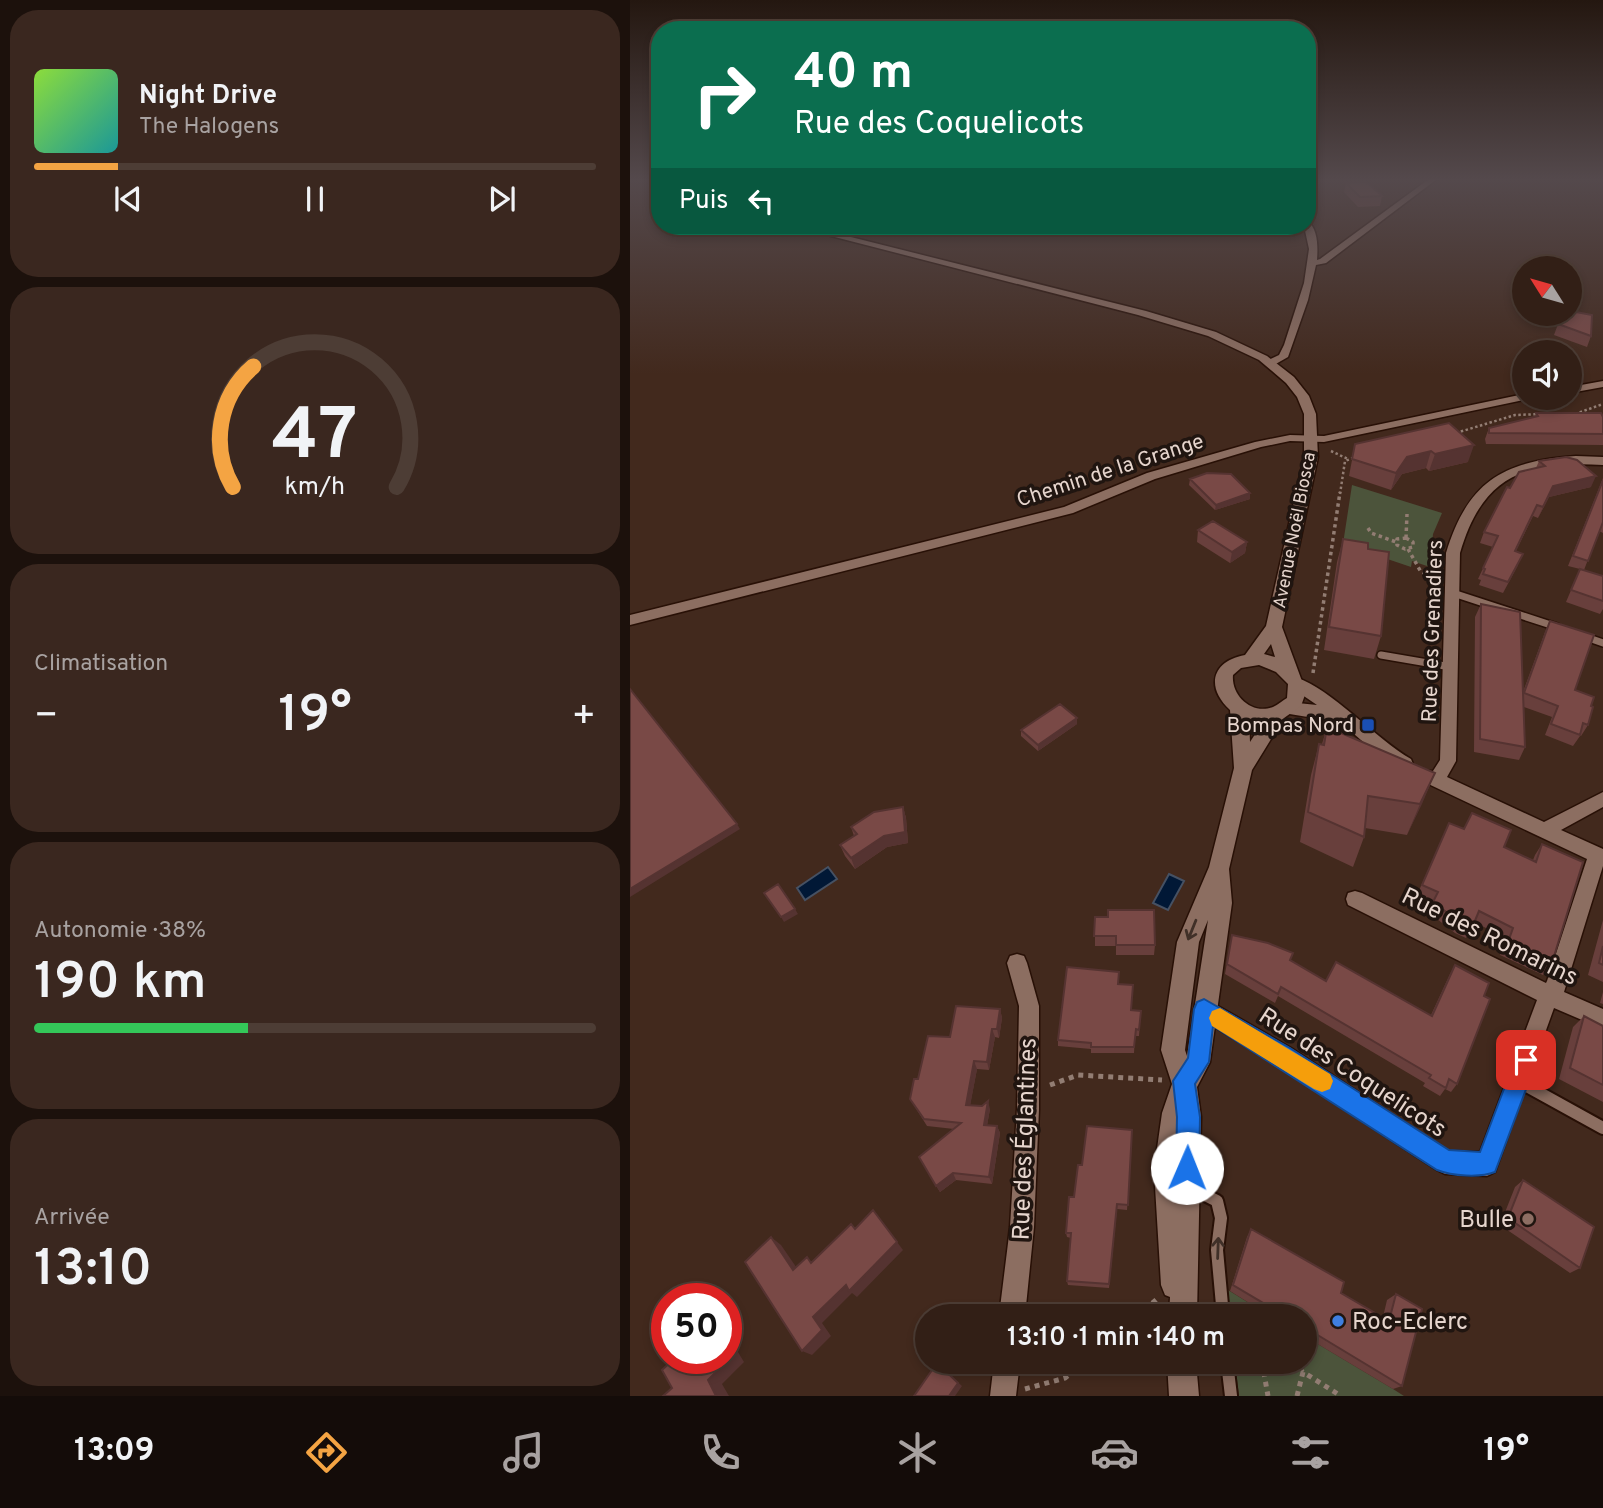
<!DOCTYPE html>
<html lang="fr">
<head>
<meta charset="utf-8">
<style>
	:root { --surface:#321f16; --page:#3a271f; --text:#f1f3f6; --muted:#a8a2a1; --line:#4d3d35; --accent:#f4a443 }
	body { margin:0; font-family:Overpass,sans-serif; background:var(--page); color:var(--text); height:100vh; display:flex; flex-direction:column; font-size:26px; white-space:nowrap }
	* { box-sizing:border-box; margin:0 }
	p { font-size:23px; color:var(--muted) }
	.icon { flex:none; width:38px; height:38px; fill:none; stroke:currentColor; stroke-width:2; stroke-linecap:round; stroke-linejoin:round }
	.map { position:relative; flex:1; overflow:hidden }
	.drawer { display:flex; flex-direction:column; gap:10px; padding:10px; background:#1c110c; width:630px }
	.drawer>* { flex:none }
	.guide { position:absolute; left:21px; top:21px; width:665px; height:214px; border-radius:28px; box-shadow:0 4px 10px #0003,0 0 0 2px var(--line); background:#0b6e4f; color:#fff; overflow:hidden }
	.needle { width:46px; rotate:307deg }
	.buttons { position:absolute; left:882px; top:256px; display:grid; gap:14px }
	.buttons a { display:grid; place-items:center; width:70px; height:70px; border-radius:50%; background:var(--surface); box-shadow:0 4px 10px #0003,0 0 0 2px var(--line); font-size:35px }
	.speed { position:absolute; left:21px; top:1283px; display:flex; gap:14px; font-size:35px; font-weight:700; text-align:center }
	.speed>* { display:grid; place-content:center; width:91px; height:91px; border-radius:50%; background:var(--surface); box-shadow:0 4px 10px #0003,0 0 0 2px var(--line); line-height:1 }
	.speed .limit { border:10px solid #d22; background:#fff; color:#111 }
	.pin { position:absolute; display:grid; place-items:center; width:60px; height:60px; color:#fff; margin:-30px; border-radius:14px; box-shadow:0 4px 10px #0006 }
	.me { position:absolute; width:77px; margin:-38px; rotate:1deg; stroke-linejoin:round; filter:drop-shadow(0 0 5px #0008) }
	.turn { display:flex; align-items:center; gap:24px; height:147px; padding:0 28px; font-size:32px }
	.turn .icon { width:91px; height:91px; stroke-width:2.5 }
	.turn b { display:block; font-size:49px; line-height:60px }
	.then { display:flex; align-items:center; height:66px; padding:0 28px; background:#0003; gap:14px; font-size:26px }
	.big { font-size:52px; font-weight:600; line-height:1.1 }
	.drawer .widget { flex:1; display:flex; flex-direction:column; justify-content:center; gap:10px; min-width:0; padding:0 24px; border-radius:28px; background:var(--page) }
	.drawer .dial { align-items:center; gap:0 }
	.dial svg { height:182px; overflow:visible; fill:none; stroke:var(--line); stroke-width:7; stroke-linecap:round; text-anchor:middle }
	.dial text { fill:var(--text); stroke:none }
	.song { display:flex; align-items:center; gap:21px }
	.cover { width:84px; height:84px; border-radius:10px; background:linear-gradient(135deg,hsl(90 70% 55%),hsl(180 70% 35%)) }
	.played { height:7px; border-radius:4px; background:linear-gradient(90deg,var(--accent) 15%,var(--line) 15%) }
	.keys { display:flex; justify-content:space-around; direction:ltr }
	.heat { display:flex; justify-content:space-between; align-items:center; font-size:38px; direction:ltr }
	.charge { height:10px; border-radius:5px; background:linear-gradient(90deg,#34c759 38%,var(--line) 0) }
	.trip { position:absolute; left:285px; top:1304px; width:402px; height:70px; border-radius:35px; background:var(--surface); box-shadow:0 4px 10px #0003,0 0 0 2px var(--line); font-weight:600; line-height:70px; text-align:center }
	.tab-bar { display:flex; height:112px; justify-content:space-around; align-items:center; background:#140c09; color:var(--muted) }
	.tab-bar .icon { width:49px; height:49px }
	.tab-bar .current { color:var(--accent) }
	.tab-bar b { font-size:32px; color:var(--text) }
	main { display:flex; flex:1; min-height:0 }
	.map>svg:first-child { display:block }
	.green { fill:#4c543b }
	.water { fill:#011836; stroke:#465163; stroke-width:2 }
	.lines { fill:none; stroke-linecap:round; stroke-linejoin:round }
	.service-far1-casing { stroke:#281006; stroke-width:10 }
	.service-casing { stroke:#281006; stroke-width:16 }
	.minor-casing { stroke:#281006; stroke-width:3 }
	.secondary-casing { stroke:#281006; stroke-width:3 }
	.path-far2 { stroke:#927d73; stroke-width:2.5; stroke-dasharray:2.5 2.5; stroke-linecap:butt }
	.path-far1 { stroke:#927d73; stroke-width:3.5; stroke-dasharray:3.5 3.5; stroke-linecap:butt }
	.path { stroke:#927d73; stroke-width:5; stroke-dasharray:5 5; stroke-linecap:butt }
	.service-far1 { stroke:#8c6e61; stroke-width:7 }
	.service { stroke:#8c6e61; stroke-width:12 }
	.minor { fill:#8c6e61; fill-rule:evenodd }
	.secondary { fill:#8c6e61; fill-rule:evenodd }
	.wall { fill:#683f3c }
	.shaded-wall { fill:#553331 }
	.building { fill:#794946; stroke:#553331; stroke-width:2 }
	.oneway { stroke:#403028 }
	.route { fill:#1a73e8; stroke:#114b97; stroke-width:2 }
	.slow { fill:#f59e0b }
	.transit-dot { fill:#1a4fb4; stroke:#201510; stroke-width:2.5 }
	.education-dot { fill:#8d6e63; stroke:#201510; stroke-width:2.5 }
	.shop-dot { fill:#3f7fe0; stroke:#201510; stroke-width:2.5 }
	.labels { text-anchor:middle; stroke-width:7; stroke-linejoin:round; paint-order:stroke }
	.far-street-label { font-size:18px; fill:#e6d5cd; stroke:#201510 }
	.street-label { font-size:21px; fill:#e6d5cd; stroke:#201510 }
	.poi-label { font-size:21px; fill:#e6d5cd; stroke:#201510; text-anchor:end }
	.near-street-label { font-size:24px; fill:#e6d5cd; stroke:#201510 }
	.near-poi-label { font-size:24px; fill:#e6d5cd; stroke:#201510; text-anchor:end }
</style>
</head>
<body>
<main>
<section class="drawer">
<div class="widget">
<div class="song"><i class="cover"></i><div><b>Night Drive</b><p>The Halogens</p></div></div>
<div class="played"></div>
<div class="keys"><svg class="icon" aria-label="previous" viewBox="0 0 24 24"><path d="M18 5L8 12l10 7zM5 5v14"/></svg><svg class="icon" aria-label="pause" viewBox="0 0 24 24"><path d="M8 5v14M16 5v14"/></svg><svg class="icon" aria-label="next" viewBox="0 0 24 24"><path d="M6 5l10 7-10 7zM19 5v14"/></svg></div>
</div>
<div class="widget dial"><svg viewBox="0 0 100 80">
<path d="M14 69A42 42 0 1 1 86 69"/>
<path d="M14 69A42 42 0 0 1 23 16" stroke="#f4a443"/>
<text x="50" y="56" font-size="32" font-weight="700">47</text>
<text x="50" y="72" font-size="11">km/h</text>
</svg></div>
<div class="widget"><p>Climatisation</p>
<div class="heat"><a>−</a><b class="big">19°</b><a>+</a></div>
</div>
<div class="widget"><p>Autonomie · 38%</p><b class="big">190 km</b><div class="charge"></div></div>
<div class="widget"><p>Arrivée</p><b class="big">13:10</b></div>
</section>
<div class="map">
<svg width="973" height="1396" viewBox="0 0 973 1396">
	<rect width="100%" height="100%" fill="#42291d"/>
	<path class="green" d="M722,485L812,513L803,534L800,567L782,561L781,567L713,544Z
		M598,1290L640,1316H600Z
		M676,1337L763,1389L774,1396H609L605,1362H676Z"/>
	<path class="water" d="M198,867L207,879L175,900L167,888Z
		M539,874L554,881L538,910L523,903Z"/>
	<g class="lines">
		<defs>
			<path id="service-far1" d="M823,593L927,627
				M953,636L973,643
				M751,655L821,667"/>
			<path id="service" d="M888,1081L973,1128
				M561,1193H571L587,1201L591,1218L587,1250L593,1316
				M597,1362L601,1396"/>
			<path id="minor" d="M799,179H807L696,263L686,265L678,300L658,357L644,365H636V361L649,355L654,345L674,283L679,249L674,226H677V220C688,229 688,246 687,260L690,259Z
				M973,381V387L940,393V387Z
				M894,394V397H899L898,399L694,442L660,441L631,447L525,479L443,513L0,625V615L434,507L517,473L625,442L660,435L694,436Z
				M946,456L973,457V465C896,461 853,474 830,553L826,761L817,777L914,822L973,792V807L931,830L973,849V866L934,992L973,1009V1029L924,1008L865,1172L857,1176L815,1174L807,1170L645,1064L567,1016L564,1009L567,1002L574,999L581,1002L661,1048L818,1151L850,1152L907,1000L718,905L716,899L718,893L725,891L732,893L916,983L917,981L957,859L792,781L790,776L792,771H803L810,760L816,553C838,481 873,461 946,456Z
				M667,678C700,688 746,739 781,759L783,764L781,769L775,771C748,762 733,737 712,726C693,716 672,718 652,712L650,708L652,704L658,702L687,705L662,688L659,684L662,680Z
				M387,954L394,956L397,963L409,1006V1109L404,1227L395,1316H369L380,1227L387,1109L389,1006L377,963L380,956Z
				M364,1362H390L386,1396H360Z"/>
			<path id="secondary" d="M18,179H30V183L19,181Z
				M162,226H177L516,311L586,332L637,356L664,377L679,396L686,414L688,457L652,627L676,692L671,706L654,718L622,770L599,869L602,903L580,1062L567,1087L571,1117L567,1316H539L540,1297L535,1295L531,1285L524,1170L532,1113L542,1084L531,1050L547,942L579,867L604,768L600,710C575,687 582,661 615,655L636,626L674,457V414L667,397L656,383L629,360L578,336L508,315ZM641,644L645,657L634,654ZM629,665L646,672L658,684L657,698C653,700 648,705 643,707C622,715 601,696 603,675L611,668ZM619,719L633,722L620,742ZM578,920L557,1056L555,1050L569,942Z
				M537,1362H566L569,1396H539Z"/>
		</defs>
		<use href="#service-far1" class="service-far1-casing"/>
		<use href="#service" class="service-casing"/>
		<use href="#minor" class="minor-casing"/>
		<use href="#secondary" class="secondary-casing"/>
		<path class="path-far2" d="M945,414L973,404
			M826,433L885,415L913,414
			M701,451L718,459
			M710,494L715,461L723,458"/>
		<path class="path-far1" d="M738,528L741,533L766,542
			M776,538L783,542V547L775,549L767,545V539Z
			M776,538L777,514
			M778,549L791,572L807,578
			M683,673L710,492"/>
		<path class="path" d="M420,1085L448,1075L532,1080
			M507,1316L527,1299
			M632,1362L638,1396
			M654,1362L673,1372
			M395,1389L435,1378L454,1362
			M667,1396L673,1372L711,1396"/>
		<use href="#service-far1" class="service-far1"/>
		<use href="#service" class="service"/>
		<use href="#minor" class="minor"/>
		<use href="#secondary" class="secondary"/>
	</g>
	<path class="wall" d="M716,183L752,196L750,206L728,207L714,192Z
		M928,324L961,336L957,347L924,335Z
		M906,413L973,417V445L856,444L855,439L859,428L905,417Z
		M819,423L838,462L799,471L796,468L772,474L761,490L719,476L725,444Z
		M909,461L961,487L919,497L908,518L903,516L886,551L888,565L873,593L849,585L851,580L848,579L863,547L850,543L854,532L880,488L906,468Z
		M973,478V533L969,531L954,570L973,576V609L970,614L936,602L950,569L938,566Z
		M560,479L620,493V499L585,510L559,485Z
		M568,530L617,542L615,553L600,563L567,542Z
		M713,539L738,549L751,636L744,659L694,650L707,562Z
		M851,604L893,692L915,632L920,621L945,690L961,706L958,725L951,736H950L943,746L915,735L922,717L894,707L895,747L889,760L844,752L845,617Z
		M447,724L408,751L391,736V730Z
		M697,727L805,773L777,835L735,828L734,837L723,867L670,842L681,775L689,744H692Z
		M273,807L276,818L278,843L257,847L225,869L215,856L210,845L224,836L221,827Z
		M842,813L874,847L903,860L905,855L912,844L921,966L913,975L870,955L876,938L844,922L836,938L825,933L798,912L802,902L787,895L814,834L834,829Z
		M465,917L525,945L524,955H486V946H465Z
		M973,920V982L958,975Z
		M602,935L660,960L696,981L801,1015L820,974L825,965L854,996L827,1084L821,1092L815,1089L810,1096L793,1086L795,1083L648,996L645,1003L595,974Z
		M489,984L501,1010L511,1011L509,1036H505L504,1053H461V1049L428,1046V1040Z
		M973,992V1004L970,1003Z
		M370,1009L372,1018L369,1038L365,1037L359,1070L347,1069L340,1105L360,1109L357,1125L367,1126L370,1133L362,1184L326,1180L310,1192L289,1157L324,1129L297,1126L280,1099L288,1079Z
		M954,1016L973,1026V1102L929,1079L943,1027Z
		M502,1130L497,1210L487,1209L479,1288L438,1285L437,1281L441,1238L437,1237L436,1233L452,1165Z
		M893,1180L950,1268L940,1273L870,1225L885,1187Z
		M621,1229L711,1293L753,1317L757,1300L766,1294L772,1386L763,1389L676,1337V1316H640L600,1291L617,1237Z"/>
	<path class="shaded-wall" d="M844,445L838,462L799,471L805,454Z
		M801,451L796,468L772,474L761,490L766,473L777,457Z
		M966,476L961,487L919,497L908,518L923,486Z
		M620,493V499L585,510L586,505Z
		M617,542L615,553L600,563L602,552Z
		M447,718V724L408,751V745Z
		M805,773L792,804L777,835L790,804Z
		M273,807L276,818L278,843L257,847L225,869L221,858L254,836Z
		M107,824L110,829L0,897V889Z
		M165,909L168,914L154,922L151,917Z
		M370,1009L372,1018L369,1038L367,1029Z
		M362,1029L365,1037L359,1070L357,1062Z
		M344,1061L347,1069L339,1112L336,1105Z
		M358,1101L360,1109L356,1132L354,1125Z
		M367,1126L370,1133L362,1184L359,1177Z
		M323,1173L326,1180L310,1192L306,1186Z
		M243,1210L273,1250L227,1297L222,1293L192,1323L201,1336L182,1355L172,1351L183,1317Z
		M141,1237L151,1245L173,1277L163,1270Z
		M96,1332L114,1362L92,1384L99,1396H86L78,1380L96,1349Z
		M307,1363L332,1386L325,1396H319Z"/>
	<path class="building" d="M736,182L752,196L730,197L716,183Z
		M946,312L962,315L961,336L928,324Z
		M906,413H971L973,417V434L859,433V428L908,416Z
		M819,423L844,445L805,454L801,451L777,457L766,473L722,459L725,444Z
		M936,457L947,460L966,476L923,486L913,507L907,505L885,551L893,554L878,582L853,574L855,569L853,568L868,536L854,532L877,487L880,488L889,472L915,466L909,461Z
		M577,473L601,474L620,493L586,505L560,479Z
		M973,480V522L958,561L943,556Z
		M583,521L617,542L602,552L568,530Z
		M713,539L738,543V549L759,552L751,636L699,627Z
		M950,569L973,576V601L941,590Z
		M851,604L890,612L895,747L850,739Z
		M920,621L964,635L945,690L964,697L961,706L963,707L958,725L953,723L950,735L921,724L928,706L894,693Z
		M0,689L107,824L0,889Z
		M430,704L447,718L408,745L391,730Z
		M697,727L805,773L790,804L738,796L734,837L678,812L689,744L694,745Z
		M273,807L275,832L254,836L221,858L210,845L227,834L221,827L244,812Z
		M842,813L881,830L874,847L906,862L912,844L953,862L921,966L877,945L883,928L849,911L842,928L831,923L803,902L808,892L792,885L819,823L834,829Z
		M148,884L165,909L151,917L134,893Z
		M478,910H524L525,945H486V936H464L465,917H478Z
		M602,935L638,943L663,953L660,960L696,981L706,962L802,1016L825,965L859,983L854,996L860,999L827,1084L819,1079L816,1088L799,1078L801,1075L651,987L648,994L597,964Z
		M973,946V965L969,963Z
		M437,967L489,972L488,984L503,985L501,1010L511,1011L509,1030L506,1029L504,1047H461V1043L428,1040Z
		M326,1006L370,1009L367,1029H362L357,1062L344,1061L336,1105L352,1106L358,1101L354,1125L367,1126L359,1177L323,1173L306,1186L289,1157L331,1123L294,1119L280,1099L284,1079H288L298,1036L320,1037Z
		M954,1016L973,1026V1085L940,1068Z
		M457,1126L502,1130L498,1205L487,1204L479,1284L437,1281L441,1233H436L439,1197H444L448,1165H452Z
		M893,1180L964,1227L950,1268L878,1218Z
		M243,1210L267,1242L219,1291L216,1285L183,1317L192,1330L172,1351L115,1262L141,1237L163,1270L177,1257L181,1263L221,1224L225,1229Z
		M621,1229L714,1282L711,1293L759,1321L766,1294L792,1309L772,1386L676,1328V1316H655L603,1285Z
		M96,1349L101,1357L78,1380L86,1396H33L42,1388L32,1370L45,1358H96Z
		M307,1363L328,1383L319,1396H284Z"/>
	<defs><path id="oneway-shaft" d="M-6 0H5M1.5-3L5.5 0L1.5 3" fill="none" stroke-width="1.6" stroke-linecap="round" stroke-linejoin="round" transform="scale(1.75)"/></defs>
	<g class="oneway">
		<use href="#oneway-shaft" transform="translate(562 930) rotate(112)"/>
		<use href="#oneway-shaft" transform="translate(588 1248) rotate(-88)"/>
	</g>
	<linearGradient id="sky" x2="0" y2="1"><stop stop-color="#241710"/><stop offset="0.48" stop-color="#54494c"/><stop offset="1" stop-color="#54494c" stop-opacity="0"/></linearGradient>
	<rect width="973" height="374" fill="url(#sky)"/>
	<path class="route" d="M574,999L660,1048L819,1150L850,1152L888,1052L896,1049L903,1052L907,1060L865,1172C850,1178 822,1176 807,1170L583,1026L579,1062L565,1084L570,1117L569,1168L566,1176L557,1179L549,1176L546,1168L547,1117L543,1081L558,1058L564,1009L567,1002Z"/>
	<path class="slow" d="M590,1008L700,1074L703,1081L700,1089L692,1092L684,1089L582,1026L579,1018L582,1011Z"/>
	<rect class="transit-dot" x="731" y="718" width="14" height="14" rx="3.5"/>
	<circle class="education-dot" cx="898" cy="1219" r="7"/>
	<circle class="shop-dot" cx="708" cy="1321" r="7"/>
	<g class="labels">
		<g class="far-street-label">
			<text transform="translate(664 530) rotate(-79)" y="6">Avenue Noël Biosca</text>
		</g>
		<g class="street-label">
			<text transform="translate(480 470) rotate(-18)" y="7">Chemin de la Grange</text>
			<text transform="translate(802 631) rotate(-88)" y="7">Rue des Grenadiers</text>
		</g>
		<g class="poi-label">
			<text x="724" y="732">Bompas Nord</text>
		</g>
		<g class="near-street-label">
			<text transform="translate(860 936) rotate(26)" y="8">Rue des Romarins</text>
			<text transform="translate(723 1072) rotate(33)" y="8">Rue des Coquelicots</text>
			<text transform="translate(394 1139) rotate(-88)" y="8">Rue des Églantines</text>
		</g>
		<g class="near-poi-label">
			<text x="884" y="1227">Bulle</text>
			<text x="722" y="1329" text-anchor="start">Roc-Eclerc</text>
		</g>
	</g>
</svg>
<div class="buttons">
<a><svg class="needle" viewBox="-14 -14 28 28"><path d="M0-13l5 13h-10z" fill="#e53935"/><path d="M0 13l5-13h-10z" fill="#a8a2a1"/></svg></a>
<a><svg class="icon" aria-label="sound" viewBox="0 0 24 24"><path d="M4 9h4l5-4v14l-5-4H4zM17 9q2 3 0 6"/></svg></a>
</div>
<div class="speed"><div class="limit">50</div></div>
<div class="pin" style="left:896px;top:1060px;background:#d93025"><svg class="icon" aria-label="arrive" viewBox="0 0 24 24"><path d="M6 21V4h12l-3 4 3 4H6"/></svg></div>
<svg class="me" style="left:557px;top:1168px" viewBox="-20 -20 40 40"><circle r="19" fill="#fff"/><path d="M0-13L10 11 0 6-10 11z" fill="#1a73e8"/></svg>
<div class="trip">13:10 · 1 min · 140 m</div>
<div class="guide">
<div class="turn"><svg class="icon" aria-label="right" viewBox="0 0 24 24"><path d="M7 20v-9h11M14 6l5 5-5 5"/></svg><div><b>40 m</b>Rue des Coquelicots</div></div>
<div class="then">Puis<svg class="icon" aria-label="left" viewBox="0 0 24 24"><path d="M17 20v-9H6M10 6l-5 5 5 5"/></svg></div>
</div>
</div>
</main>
<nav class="tab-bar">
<b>13:09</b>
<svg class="icon current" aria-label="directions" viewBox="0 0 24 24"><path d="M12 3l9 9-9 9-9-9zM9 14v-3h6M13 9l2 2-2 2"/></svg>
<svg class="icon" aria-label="music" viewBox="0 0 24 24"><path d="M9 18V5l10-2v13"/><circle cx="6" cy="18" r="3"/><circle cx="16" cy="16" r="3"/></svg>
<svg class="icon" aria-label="phone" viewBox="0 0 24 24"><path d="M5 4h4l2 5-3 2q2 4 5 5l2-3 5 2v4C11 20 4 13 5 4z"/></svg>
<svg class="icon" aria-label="climate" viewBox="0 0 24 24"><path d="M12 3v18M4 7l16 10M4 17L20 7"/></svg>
<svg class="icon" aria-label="car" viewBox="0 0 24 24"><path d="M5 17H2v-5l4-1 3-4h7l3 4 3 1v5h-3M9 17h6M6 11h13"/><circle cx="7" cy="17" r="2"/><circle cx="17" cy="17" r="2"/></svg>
<svg class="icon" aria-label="filters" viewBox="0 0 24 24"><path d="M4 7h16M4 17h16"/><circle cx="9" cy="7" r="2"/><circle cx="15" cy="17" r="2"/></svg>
<b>19°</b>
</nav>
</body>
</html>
